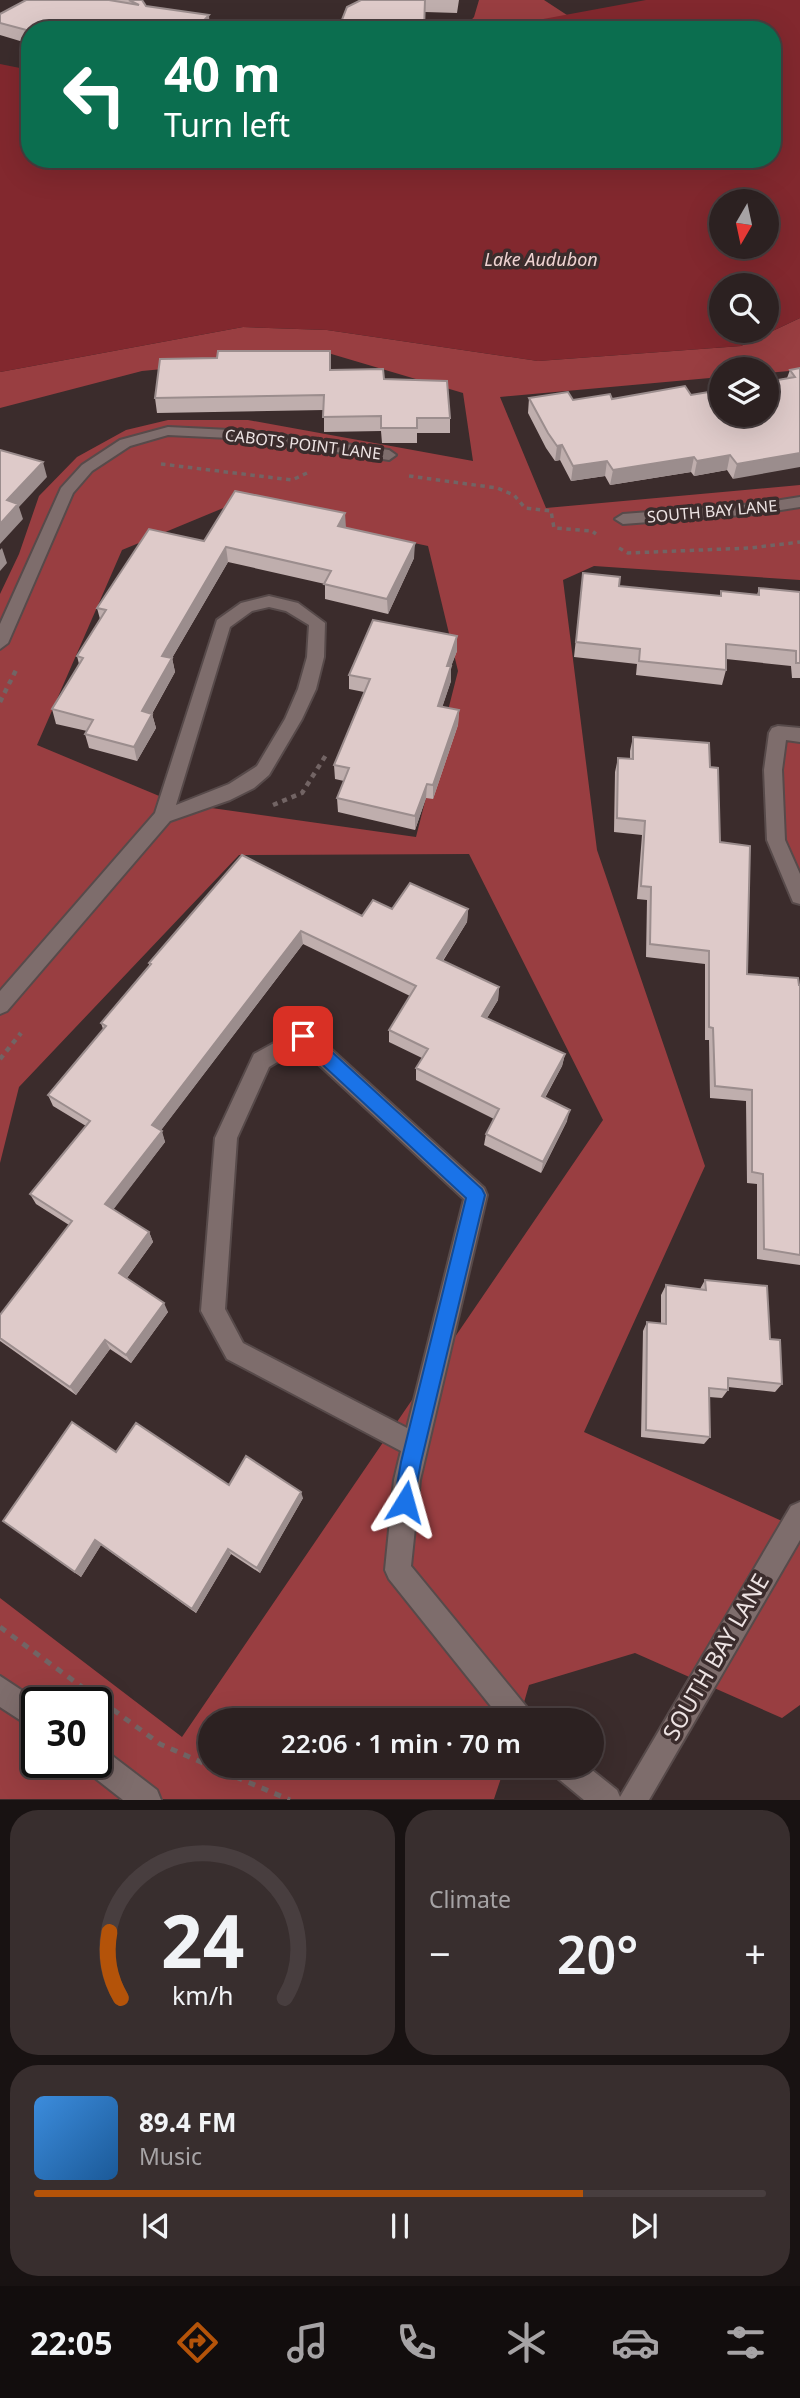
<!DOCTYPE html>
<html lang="en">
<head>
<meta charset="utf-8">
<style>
	:root { --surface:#2c2121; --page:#382e2e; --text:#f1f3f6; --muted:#a6a3a5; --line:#483e3f; --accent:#b45309 }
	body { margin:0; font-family:"Noto Sans",sans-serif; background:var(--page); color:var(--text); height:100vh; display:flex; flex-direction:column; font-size:26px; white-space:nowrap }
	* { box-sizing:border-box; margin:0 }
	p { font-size:23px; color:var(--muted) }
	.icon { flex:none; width:38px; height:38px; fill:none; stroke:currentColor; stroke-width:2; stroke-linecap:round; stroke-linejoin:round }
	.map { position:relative; height:1800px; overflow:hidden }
	.sheet { display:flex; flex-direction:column; gap:10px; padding:10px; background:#181212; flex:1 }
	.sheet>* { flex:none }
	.banner { position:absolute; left:21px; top:21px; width:760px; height:147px; border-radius:28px; box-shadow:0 7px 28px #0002,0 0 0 2px var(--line); background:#0b6e4f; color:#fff; overflow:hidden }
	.needle { width:46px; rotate:189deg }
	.fabs { position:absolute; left:709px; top:189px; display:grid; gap:14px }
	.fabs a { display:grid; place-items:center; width:70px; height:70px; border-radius:50%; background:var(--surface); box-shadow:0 7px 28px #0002,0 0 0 2px var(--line); font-size:35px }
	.speed { position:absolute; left:21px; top:1687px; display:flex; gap:14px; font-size:35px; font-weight:700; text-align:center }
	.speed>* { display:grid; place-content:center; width:91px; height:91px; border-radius:50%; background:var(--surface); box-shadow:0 7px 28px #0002,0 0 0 2px var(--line); line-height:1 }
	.speed .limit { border:4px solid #111; border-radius:10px; background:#fff; color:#111 }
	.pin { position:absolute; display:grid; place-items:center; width:60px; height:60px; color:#fff; margin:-30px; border-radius:14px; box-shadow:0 4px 10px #0006 }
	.me { position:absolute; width:77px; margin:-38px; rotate:8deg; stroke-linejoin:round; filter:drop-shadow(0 0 5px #0008) }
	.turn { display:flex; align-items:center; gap:24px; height:147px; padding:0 28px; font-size:32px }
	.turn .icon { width:91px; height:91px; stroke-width:2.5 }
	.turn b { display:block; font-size:49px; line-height:60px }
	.big { font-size:52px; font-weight:600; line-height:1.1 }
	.sheet .tile { flex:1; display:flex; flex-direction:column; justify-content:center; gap:10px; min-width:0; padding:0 24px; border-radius:28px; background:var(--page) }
	.sheet .dial { align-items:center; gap:0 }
	.dial svg { height:182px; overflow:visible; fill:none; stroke:var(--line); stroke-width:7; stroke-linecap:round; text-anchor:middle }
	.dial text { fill:var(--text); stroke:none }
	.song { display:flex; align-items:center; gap:21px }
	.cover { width:84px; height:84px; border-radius:10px; background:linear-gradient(135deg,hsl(210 70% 55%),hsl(210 70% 35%)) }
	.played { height:7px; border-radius:4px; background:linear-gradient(90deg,var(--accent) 75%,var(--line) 75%) }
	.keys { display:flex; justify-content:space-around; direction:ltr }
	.heat { display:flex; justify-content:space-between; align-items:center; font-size:38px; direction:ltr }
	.sheet .tiles { flex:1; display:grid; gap:10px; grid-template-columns:1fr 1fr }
	.tile:last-child { grid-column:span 2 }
	.trip { position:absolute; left:198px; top:1708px; width:406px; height:70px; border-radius:35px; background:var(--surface); box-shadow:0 7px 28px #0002,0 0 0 2px var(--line); font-weight:600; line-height:70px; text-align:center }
	.tab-bar { display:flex; height:112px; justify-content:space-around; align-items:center; background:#120d0d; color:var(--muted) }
	.tab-bar .icon { width:49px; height:49px }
	.tab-bar .selected { color:var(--accent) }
	.tab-bar b { font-size:32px; color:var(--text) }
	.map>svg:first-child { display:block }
	.forest { fill:#993e41; fill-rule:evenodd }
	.water { fill:#82282e; fill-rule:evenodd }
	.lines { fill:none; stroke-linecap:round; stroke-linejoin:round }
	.minor-casing { stroke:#574a4a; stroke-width:4 }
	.path-far2 { stroke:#726464; stroke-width:3.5; stroke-dasharray:4.5 4.5; stroke-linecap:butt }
	.path-far1 { stroke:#726464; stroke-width:4.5; stroke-dasharray:5 5; stroke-linecap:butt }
	.path { stroke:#726464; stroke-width:5; stroke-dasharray:7 7; stroke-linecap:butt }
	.minor { fill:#7e6d6c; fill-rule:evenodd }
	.wall { fill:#bfaead }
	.shaded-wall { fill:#9b8d8d }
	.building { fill:#decac9; stroke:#9b8d8d; stroke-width:2 }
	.route { fill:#1a73e8; stroke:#114b97; stroke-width:2 }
	.labels { text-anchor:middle; stroke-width:7; stroke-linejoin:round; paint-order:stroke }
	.far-street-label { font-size:16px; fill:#ede3e3; stroke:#3b2c2c }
	.far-water-label { font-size:18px; font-style:italic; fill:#efd3d2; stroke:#3b2c2c }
	.near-street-label { font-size:23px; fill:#ede3e3; stroke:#3b2c2c }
</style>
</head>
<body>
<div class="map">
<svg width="800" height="1800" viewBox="0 0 800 1800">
	<rect width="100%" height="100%" fill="#3b2c2c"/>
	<path class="forest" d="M479,0H544L570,17L512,30H462L474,17Z
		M800,318V370L767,373L766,369H721V377L500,397L546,508L800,485V580L594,566L563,580L597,850L705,1166L584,1432L793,1526L800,1515V1705L782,1718L635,1653L529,1685L519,1720H210V1766H505L494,1799H0V1598L182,1737L603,1120L469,854L239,855L19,1087L0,1163V594L19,554L39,496L77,457L126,430L168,420H248L473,461L463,393L328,353L142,371L0,408V372L243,327L327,330L538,361L741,346ZM233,504L428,546L458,671L416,837L176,803L37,745L122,550ZM37,1703H96V1762H37Z
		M778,733L800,735V886L776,840Z"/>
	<path class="water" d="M646,0H800V318L741,346L538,361L327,330L243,327L0,372V64L30,70V159H268L288,166L308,159H772V30H496L500,27ZM721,201H766V247H721ZM721,285H766V331H721Z"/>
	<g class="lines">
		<defs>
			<path id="minor" d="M168,427L250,431L389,450L396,455L389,460L250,439L168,435L130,446L92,471L73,493L8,643L0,649V624L61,488L82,465L120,440Z
				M800,497V507L755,514L623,524L615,519L623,514L755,504Z
				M269,596L298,603L325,623L324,657L316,689L302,719L269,775L254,788L230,800L170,821L7,1011L0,1014V991L155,813L217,620L241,603ZM269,607L286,611L309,625L307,657L298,689L285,719L257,766L229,784L176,805L230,627L252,611Z
				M778,726L800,728V742L786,740L782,770L785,840L800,874V904L793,902L767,840L764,770L769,733L772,728Z
				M303,1027L310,1030L484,1188L487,1195L420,1480L411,1566L529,1710L533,1720H502L389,1579L385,1570L394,1480L401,1451L227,1359L201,1311L215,1138L254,1054ZM301,1048L464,1199L407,1428L243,1343L225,1309L237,1138L269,1067Z
				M800,1502V1540L649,1800H584L555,1776L551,1766H587L617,1790L620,1797L791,1506Z
				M0,1676L41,1703H37V1731L0,1707Z
				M96,1747L106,1751L157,1790L161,1800H123L86,1771L82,1762H96Z"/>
		</defs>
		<use href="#minor" class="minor-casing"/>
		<path class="path-far2" d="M161,464L292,480L307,473
			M409,476L497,488L514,495L525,508L551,511L554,528L592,531L596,534
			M619,548L628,553L750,548L800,542"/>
		<path class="path-far1" d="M0,702L17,668
			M273,805L302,793L326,755
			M0,1059L21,1033"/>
		<path class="path" d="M0,1627L160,1744L210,1766
			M210,1766L290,1800"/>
		<use href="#minor" class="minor"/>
	</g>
	<path class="wall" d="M26,0H142L146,6L211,29L30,30V44L0,35V14Z
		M361,0H459L457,13L425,12Z
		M800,368L733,479L727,470L694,476L691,472L610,485L605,476L571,481L560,460L555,461L546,448L528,413L529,398L573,400L691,395L787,378L790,370Z
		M331,370L384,379L450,418V433H417V443H382L381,431L324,432V410L157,413L155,398Z
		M346,528L414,558L388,614L325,599V584L228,562L172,658L175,672L152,714L156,728L137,761L89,748L85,734L87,731L56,724L52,709L79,664L77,656L100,619L97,608L204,541Z
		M583,573L619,586L720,596L721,591L757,595L759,588L800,592V678H792L791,666L726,659V670L722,685L636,675L637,664L574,657Z
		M457,636V651L451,666V681L442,707L459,710L458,725L433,799L426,798L415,830L338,812L337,798L344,781L335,779L334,765L364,692L349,689V675Z
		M633,737L710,767L720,842L747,974L800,985V1265L757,1259V1184L747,1183L746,1101L710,1098L709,1040H705V964L646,957L647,900L637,899L642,835L614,832L615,772L618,758L630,759V751Z
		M392,909H468L467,922L443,961L499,987L498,1000L487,1018L565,1054L562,1066L545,1098L567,1121L541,1173L484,1145L486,1134L494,1119L416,1080V1068L422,1058L389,1042V1030L410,996L303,944L161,1130L165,1142L113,1209L149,1232L153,1242L127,1278L168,1312L131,1363L110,1349L76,1395L0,1341V1315L69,1225L36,1204L30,1194L86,1126L53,1106L48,1095L103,1029L101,1023L149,966V963Z
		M705,1280L770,1339L782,1384L775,1392L728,1387V1390L722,1398L709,1397L710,1437L704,1444L641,1437L643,1331L647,1322L661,1324V1295L666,1285L700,1289Z
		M116,1452L229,1485L303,1498L260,1573L231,1554L196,1613L101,1545L81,1577L3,1521Z"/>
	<path class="shaded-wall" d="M209,15L210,30H195Z
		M562,445L560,460L555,461L557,446Z
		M800,453V467L733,479L737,464Z
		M730,455L727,470L694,476L697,461Z
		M694,457L691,472L610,485L613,470Z
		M607,461L605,476L571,481L573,466Z
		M43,462L47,477L19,507L23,519L0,544V524L7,500Z
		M345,513L346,528L338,526Z
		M415,543L414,558L388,614L387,599Z
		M226,547L228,562L172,658L175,672L145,726L142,711L162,656Z
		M2,548L7,563L0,571V550Z
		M457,636V651L446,680L447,666Z
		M451,666V681L438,720V706Z
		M459,710L458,725L433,799V785Z
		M152,714L156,728L137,761L134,747Z
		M427,784L426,798L415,830V816Z
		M468,909L467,922L436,971L437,958Z
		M301,931L303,944L156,1137L152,1125Z
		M499,987L498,1000L481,1028L482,1016Z
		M565,1054L562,1066L539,1108L542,1096Z
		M570,1110L567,1121L541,1173L543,1162Z
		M162,1131L165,1142L110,1214L105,1204Z
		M149,1232L153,1242L124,1282L119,1273Z
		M164,1303L168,1312L131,1363L126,1355Z
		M105,1340L110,1349L76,1395L70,1387Z
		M301,1492L303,1498L260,1573L257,1568Z
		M95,1540L101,1545L81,1577L75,1572Z
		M228,1549L231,1554L196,1613L192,1609Z"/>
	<path class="building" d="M26,0H109L139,5L129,0H142L146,6L209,15L195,30H30V31L0,23V14Z
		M361,0H425L424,30H338L347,7Z
		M218,351H330V370L383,369L384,379L447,381L450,418H417V428H381V416L323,417L324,395L155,398L160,359L217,358Z
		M800,368V453L737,464L730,455L697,461L694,457L613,470L607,461L573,466L562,445L557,446L548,433L529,398L568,392L573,400L610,394L612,399L685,386L691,395L721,390V415H766V382L795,377L790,370Z
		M0,450L43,462L7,500L18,504L0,524Z
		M235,491L345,513L338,526L415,543L387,599L324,584L331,571L226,547L162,656L172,658L142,711L152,714L134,747L85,734L93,720L52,709L83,658L77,656L106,610L97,608L149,529L204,541Z
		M583,573L620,577L619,586L721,596V591L759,595V588L800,592V663H796V651L726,644V670L639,661L640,649L576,642Z
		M373,620L457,636L447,666H451L438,706L459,710L433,785L427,784L415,816L337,798L349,768L334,765L370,679L349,675Z
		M633,737L709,743L710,767L718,768L720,842L750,846L747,974L798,978L799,985H800V1255L764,1249L763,1174L752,1172V1090L715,1086L713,1028L709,1027V951L650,944L651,887L641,886L645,821L617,818L618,758L633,759Z
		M242,855L362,916L373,900L392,909L410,883L468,909L437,958L499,987L482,1016L565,1054L542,1096L570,1110L543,1162L486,1134L499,1109L416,1068L428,1049L389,1030L416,986L301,931L152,1125L162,1131L105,1204L149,1232L119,1273L164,1303L126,1355L105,1340L70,1387L0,1338V1315L72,1221L30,1194L90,1121L48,1095L106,1026L101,1023L151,964L149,963Z
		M705,1280L767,1286L770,1339L780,1340L782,1384L728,1378V1390L709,1388L710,1437L646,1430L647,1322L666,1324V1285L706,1290Z
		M72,1422L116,1452L136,1423L229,1485L246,1456L301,1492L257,1568L228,1549L192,1609L95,1540L75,1572L3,1521Z"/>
	<path class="route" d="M303,1029L309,1031L482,1189L485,1195L421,1462L412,1510L405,1513L397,1510L394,1502L401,1462L466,1198L297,1041L295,1036L297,1031Z"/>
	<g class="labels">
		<g class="far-street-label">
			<text transform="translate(303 444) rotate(7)" y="6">CABOTS POINT LANE</text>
			<text transform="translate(712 511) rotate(-5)" y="6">SOUTH BAY LANE</text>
		</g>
		<g class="far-water-label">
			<text x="541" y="266">Lake Audubon</text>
		</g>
		<g class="near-street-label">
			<text transform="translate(716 1657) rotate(-60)" y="8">SOUTH BAY LANE</text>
		</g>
	</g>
</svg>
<div class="fabs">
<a><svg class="needle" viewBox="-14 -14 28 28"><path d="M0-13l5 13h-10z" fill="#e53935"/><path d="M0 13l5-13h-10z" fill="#a6a3a5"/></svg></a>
<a><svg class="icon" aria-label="search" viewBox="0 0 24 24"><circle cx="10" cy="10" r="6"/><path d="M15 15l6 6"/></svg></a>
<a><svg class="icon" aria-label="layers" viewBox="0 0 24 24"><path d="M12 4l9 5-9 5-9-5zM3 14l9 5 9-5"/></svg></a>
</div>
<div class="speed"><div class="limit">30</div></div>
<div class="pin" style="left:303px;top:1036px;background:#d93025"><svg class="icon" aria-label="arrive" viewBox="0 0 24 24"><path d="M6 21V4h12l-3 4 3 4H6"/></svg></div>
<svg class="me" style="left:405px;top:1502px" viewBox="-20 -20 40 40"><path d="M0-17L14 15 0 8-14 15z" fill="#1a73e8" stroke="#fff" stroke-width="4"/></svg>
<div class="trip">22:06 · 1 min · 70 m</div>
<div class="banner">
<div class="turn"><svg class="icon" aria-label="left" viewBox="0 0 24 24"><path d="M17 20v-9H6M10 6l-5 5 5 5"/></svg><div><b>40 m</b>Turn left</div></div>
</div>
</div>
<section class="sheet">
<div class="tiles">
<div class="tile dial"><svg viewBox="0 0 100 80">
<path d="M14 69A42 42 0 1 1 86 69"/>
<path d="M14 69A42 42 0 0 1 9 40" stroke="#b45309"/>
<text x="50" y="56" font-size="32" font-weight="700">24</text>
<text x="50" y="72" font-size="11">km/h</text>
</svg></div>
<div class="tile"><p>Climate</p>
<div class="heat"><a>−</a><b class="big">20°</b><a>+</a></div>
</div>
<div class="tile">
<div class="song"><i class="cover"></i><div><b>89.4 FM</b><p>Music</p></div></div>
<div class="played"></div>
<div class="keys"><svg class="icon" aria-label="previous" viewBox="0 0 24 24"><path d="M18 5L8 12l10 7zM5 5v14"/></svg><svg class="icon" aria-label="pause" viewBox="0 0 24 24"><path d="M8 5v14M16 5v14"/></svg><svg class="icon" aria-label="next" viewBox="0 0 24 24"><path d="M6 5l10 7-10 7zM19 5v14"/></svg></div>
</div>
</div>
</section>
<nav class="tab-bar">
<b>22:05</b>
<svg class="icon selected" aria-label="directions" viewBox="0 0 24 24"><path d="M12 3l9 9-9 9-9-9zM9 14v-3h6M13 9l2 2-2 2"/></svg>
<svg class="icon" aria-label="music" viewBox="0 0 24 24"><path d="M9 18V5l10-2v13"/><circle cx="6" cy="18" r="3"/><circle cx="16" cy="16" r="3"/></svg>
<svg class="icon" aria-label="phone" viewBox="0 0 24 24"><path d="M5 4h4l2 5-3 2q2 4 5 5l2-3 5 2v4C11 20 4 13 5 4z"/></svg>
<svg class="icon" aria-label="climate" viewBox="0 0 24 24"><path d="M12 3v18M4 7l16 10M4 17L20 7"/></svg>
<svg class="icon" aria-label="car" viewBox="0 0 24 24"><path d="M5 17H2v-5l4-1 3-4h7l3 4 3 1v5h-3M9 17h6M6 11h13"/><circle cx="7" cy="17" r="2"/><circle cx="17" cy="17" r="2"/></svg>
<svg class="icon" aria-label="filters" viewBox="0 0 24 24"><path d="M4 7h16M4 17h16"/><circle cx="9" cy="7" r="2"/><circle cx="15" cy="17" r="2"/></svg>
</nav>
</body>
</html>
